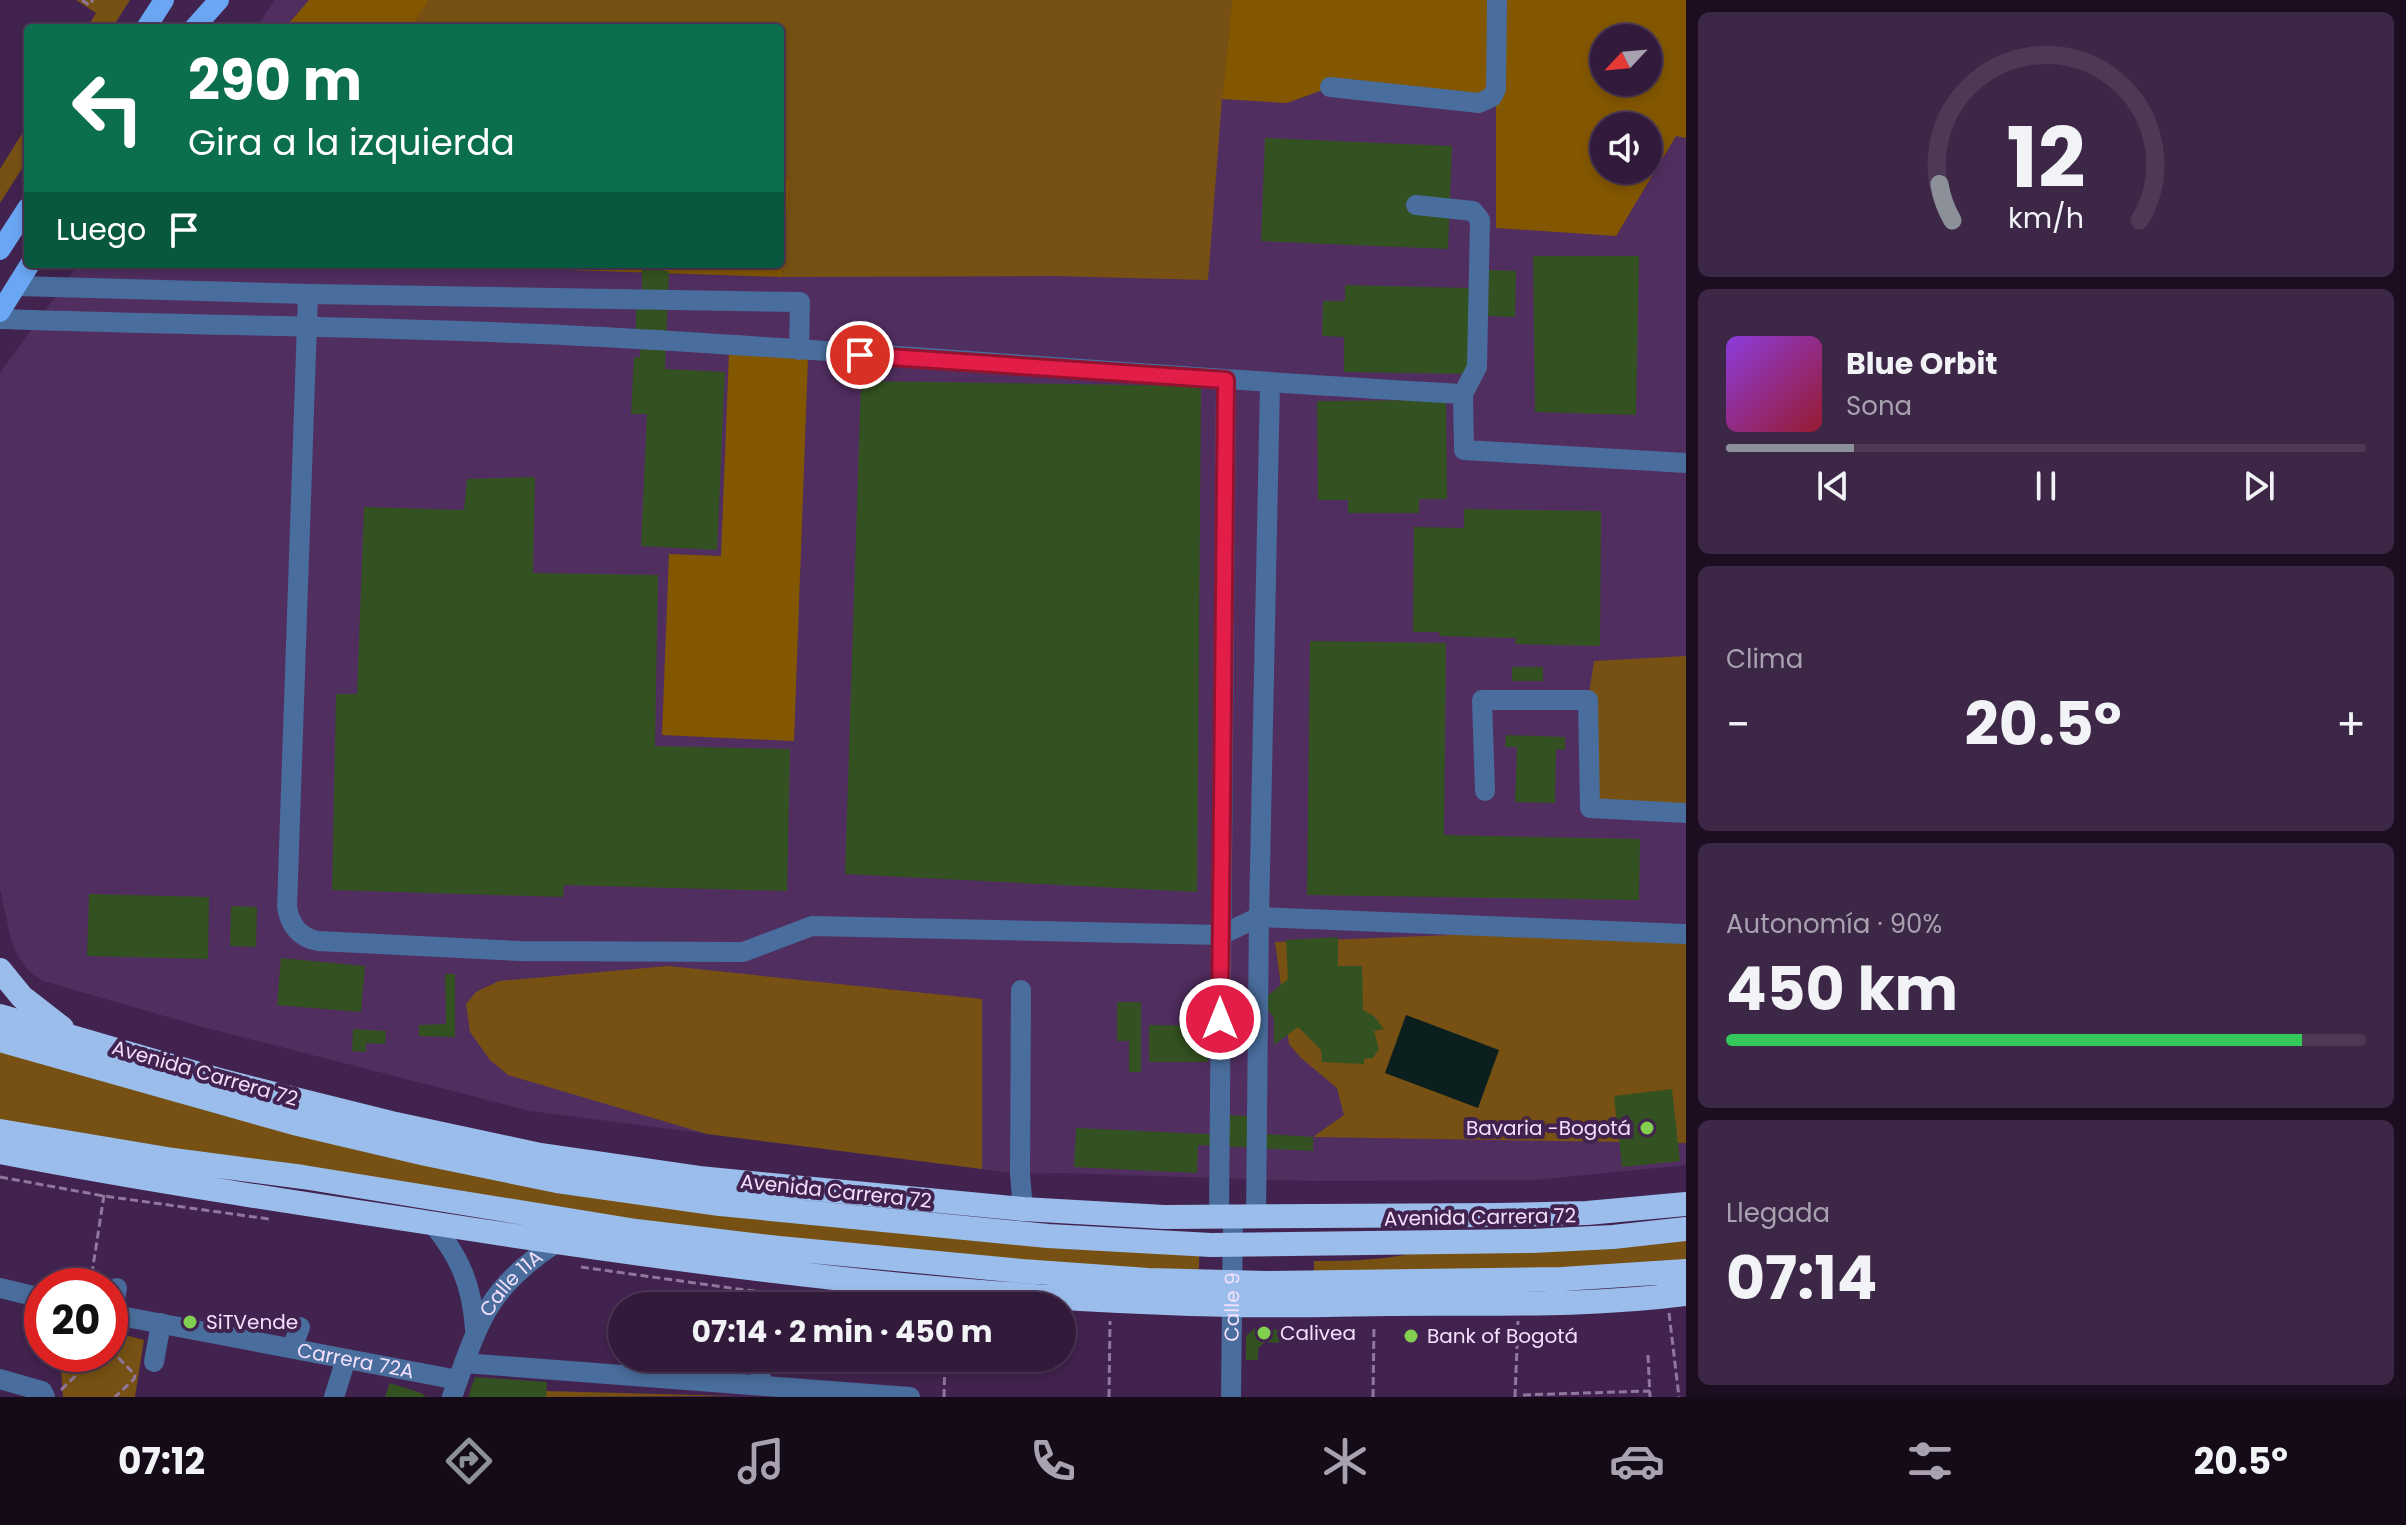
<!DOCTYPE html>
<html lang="es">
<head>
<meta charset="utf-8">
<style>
	:root { --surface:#321a3b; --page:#3d2746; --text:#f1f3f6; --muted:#a8a1af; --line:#4d3855; --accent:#8c9099 }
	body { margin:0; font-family:Poppins,sans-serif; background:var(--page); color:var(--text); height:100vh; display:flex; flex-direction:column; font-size:30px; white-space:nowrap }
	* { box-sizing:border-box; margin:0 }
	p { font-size:26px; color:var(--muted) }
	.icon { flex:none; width:44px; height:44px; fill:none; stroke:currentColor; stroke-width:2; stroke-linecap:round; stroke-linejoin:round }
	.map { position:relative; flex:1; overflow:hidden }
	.side { display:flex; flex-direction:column; gap:12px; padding:12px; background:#1c0e20; width:720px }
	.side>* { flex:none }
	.top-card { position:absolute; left:24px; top:24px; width:760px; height:244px; border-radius:8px; box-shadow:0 4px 12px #0003,0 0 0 2px var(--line); background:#0b6e4f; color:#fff; overflow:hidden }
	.needle { width:52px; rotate:244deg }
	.controls { position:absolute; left:1590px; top:24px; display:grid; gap:16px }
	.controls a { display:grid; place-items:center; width:72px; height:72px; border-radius:50%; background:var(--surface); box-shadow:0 4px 12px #0003,0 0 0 2px var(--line); font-size:40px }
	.speed { position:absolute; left:24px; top:1268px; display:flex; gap:16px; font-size:40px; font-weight:700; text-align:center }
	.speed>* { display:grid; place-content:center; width:104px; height:104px; border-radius:50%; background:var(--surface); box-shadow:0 4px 12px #0003,0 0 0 2px var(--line); line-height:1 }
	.speed .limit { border:12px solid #d22; background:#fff; color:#111 }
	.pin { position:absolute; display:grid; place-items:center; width:68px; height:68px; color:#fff; margin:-34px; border:4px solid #fff; border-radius:50%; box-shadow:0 2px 8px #0007 }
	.me { position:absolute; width:88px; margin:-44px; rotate:0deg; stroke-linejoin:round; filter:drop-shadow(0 0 6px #0008) }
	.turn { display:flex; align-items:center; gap:28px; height:168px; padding:0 32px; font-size:36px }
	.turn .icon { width:104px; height:104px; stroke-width:2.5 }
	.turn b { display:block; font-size:56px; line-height:68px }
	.then { display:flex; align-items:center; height:76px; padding:0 32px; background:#0003; gap:16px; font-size:30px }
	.big { font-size:60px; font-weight:700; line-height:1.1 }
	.side .tile { flex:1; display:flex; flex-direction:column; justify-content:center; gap:12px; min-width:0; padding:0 28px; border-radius:12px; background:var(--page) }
	.side .dial { align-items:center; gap:0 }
	.dial svg { height:208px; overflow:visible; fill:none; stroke:var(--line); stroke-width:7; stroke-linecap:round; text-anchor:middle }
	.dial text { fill:var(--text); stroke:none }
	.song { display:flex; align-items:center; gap:24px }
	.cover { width:96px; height:96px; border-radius:12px; background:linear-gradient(135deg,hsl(270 70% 55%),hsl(350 70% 35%)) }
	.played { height:8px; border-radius:4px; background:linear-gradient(90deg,var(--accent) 20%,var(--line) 20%) }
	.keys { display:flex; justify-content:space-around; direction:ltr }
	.heat { display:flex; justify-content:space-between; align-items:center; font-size:44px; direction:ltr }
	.charge { height:12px; border-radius:6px; background:linear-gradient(90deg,#34c759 90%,var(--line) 0) }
	.trip { position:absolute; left:608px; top:1292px; width:468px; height:80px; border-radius:40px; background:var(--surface); box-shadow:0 4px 12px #0003,0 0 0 2px var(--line); font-weight:700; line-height:80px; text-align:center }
	.dock { display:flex; height:128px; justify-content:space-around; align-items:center; background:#140a18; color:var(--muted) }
	.dock .icon { width:56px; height:56px }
	.dock .selected { color:var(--accent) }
	.dock b { font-size:36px; color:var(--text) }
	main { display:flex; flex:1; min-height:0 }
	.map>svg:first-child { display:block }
	.built { fill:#512e60; fill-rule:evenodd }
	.green { fill:#765113 }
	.forest { fill:#835700; fill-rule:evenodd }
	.water { fill:#0b1f1f }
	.building { fill:#345221 }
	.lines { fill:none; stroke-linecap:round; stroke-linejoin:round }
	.path { stroke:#91779c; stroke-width:3; stroke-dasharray:8 4; stroke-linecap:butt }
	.minor { stroke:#496d9c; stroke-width:20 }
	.major { stroke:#6aa6f3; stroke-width:20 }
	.highway { stroke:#9abdeb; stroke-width:24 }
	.route-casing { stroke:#92132f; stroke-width:20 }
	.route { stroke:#e11d48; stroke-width:14 }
	.poi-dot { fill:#82d04f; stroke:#42234f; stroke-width:3 }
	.labels { text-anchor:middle; stroke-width:8; stroke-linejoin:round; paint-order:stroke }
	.street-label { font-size:20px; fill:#f3e0fc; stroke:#42234f }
	.poi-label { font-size:20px; fill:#f3e0fc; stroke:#42234f; text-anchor:start }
</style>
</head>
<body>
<main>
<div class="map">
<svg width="1686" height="1397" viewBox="0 0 1686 1397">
	<rect width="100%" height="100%" fill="#42234f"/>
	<path class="built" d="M275,0H1686V1165L1535,1180L1313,1181L1060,1173L1020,1174L530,1111L199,1026L40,980L28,970L18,957L11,939L0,889V373L79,264H780V28H253L262,19ZM1604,38H1648V82H1604ZM1604,126H1648V170H1604Z"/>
	<path class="green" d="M76,0H130L112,28H87L96,13Z
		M429,0H1232L1222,99L1208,280L1054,276L782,277L790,180L780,172V28H758L757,25L732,28H412Z
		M28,124V159L0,203V169Z
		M1686,656V811L1590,808L1588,700L1594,661Z
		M1579,930L1686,934V1143L1313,1137L1344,1115L1337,1088L1300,1057L1289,1044L1275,942Z
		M668,966L982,999V1169L707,1134L508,1075L490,1060L470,1032L466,1004L476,992L499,981Z
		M0,1048L362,1147L1199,1252V1275L992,1262L526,1207L0,1120Z
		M1686,1237V1261L1650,1266L1314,1275V1261C1353,1261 1389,1260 1426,1250Z
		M110,1331L144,1340L135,1397H63L61,1369L67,1354H110Z
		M546,1391L734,1396L546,1397Z"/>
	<path class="forest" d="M309,0H429L412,28H285Z
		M1232,0H1686V138L1676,136L1616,236L1496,228V89L1492,97L1331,87L1287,103L1222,99ZM1604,38H1648V82H1604ZM1604,126H1648V170H1604Z
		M780,172L790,180L782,277L383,264H780Z
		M729,353L808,357L794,741L662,735L669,554L721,556Z"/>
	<path class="water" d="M1406,1015L1499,1050L1478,1108L1385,1073Z"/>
	<path class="building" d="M1265,138L1452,146L1448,249L1261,241Z
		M1533,256H1639L1636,415L1535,412Z
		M642,264H646V269L654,270V264H664L663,271H669L665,369L725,372L717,550L641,546L647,414H631L634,357H640L642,330H636V308H642Z
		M1489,270L1516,271L1515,317L1487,316Z
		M1345,285L1470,288L1469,374L1344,372V337L1322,336L1323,301H1345Z
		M861,381L1201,386L1197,892L845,874Z
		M1446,400L1447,499H1419V513H1348V500H1318L1317,401Z
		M535,477L533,573L658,575L655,746L790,749L787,891L564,885L563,897L332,890L336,694H357L364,507L464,510L467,479Z
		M1464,509L1601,511L1600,646L1515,644L1516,638L1440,636L1439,632H1413L1414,527L1464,528Z
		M1310,641L1446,643L1444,835L1640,839L1639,900L1307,895Z
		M1512,667H1543V681H1512Z
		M1506,735L1565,737V750L1556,749L1555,803L1515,802L1517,747H1505Z
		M89,894L209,897L208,959L87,956Z
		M231,906L257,907L256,947L230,946Z
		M1338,937V966H1362L1363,1010L1374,1016L1384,1029L1374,1031L1379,1049L1373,1058L1364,1059V1064L1322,1062L1321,1050L1298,1027L1274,1045V1018L1261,1001L1288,979L1286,940Z
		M281,958L365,966L361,1012L277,1005Z
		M445,974H455V1037L419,1036V1025L446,1024Z
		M1117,1002H1141V1072H1129V1041H1117Z
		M1149,1025L1208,1026V1062H1149Z
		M353,1029L386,1031L385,1044L366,1043V1052L352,1051Z
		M1672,1089L1680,1161L1622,1167L1614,1096Z
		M1229,1115L1248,1116V1133L1313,1137V1151L1198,1145L1197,1173L1074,1167L1076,1128L1228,1135Z
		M1255,1328L1280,1330L1279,1343L1265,1342L1258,1348V1360H1246V1336Z
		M475,1377L547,1382L546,1397H468Z
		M390,1383L421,1393L426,1397H385Z"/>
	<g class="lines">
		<path class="path" d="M82,0L89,5L93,0
			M0,1177L104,1196L269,1219
			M581,1267L745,1290L799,1295
			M90,1286L104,1195
			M744,1306L745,1290
			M1669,1313L1679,1397
			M110,1349L135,1375L134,1379L115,1397
			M1648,1355L1650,1397
			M741,1368L742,1358
			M61,1390L98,1354
			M1523,1395L1650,1391
			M944,1397L945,1358
			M1109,1397L1110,1321
			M1373,1397L1374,1325
			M1515,1397L1518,1321"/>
		<g class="minor">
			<path d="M1330,87L1479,103L1492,97L1496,89L1497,0"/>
			<path d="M1416,205L1473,211L1480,220L1477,367L1463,394"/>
			<path d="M17,286L308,294L800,302L799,350"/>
			<path d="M308,294L287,907C290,925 299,937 318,941L520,951L743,952L812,926L1221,935L1259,917L1686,934"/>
			<path d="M0,319C201,326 403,326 603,337C890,353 1176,378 1463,394L1464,450L1686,463"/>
			<path d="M1485,791L1482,700H1588L1590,808L1686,813"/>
			<path d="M1021,990L1020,1174L1023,1209"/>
			<path d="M1256,1217L1259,917L1270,383"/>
			<path d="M1219,1218L1226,380"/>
			<path d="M432,1223C460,1257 472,1285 475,1329"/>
			<path d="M0,1288L42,1298"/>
			<path id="s1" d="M110,1314L458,1380"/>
			<path d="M112,1314L117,1288"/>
			<path d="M292,1348L300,1327"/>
			<path d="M154,1362L161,1323"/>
			<path d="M464,1363L910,1397"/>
			<path d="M0,1379L42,1391L45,1397"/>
			<path d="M677,1379L681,1358"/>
			<path d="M758,1385L764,1360"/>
			<path d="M334,1397L346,1359"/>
			<path id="s2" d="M452,1397C479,1322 486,1289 556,1243"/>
			<path id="s3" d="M1231,1397L1233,1217"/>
		</g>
		<path class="major" d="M146,28L164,0
			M194,28L219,0
			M0,250L28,207
			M0,312L30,264"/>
		<path class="highway" d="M0,970L22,997L62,1028
			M0,1016L223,1081L391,1123L540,1155L699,1178L1023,1209L1164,1217L1499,1215L1587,1213L1686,1204
			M0,1040L294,1123L426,1154L557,1181L720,1204L1048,1236L1211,1245L1532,1241L1613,1237L1686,1229
			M0,1131L173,1160L303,1177L636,1231L779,1248L1022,1271L1148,1280L1267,1283L1562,1279L1686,1271
			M0,1152C145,1180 291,1202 437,1224C701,1265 967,1300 1234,1305C1286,1306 1337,1305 1388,1304C1487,1303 1587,1307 1686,1294"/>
	</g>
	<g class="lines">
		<defs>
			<path id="route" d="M860,355L1226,380L1220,1019"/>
		</defs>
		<use href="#route" class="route-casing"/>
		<use href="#route" class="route"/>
	</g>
	<g class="poi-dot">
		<circle cx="1647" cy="1128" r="8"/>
		<circle cx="190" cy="1322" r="8"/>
		<circle cx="1264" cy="1333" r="8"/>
		<circle cx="1411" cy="1336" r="8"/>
	</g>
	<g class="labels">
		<g class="street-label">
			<text transform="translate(205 1073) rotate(16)" y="7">Avenida Carrera 72</text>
			<text transform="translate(836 1191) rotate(6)" y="7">Avenida Carrera 72</text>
			<text transform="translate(1480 1217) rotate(-1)" y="7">Avenida Carrera 72</text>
			<text dy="7" stroke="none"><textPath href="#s2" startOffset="130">Calle 11A</textPath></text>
			<text dy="7" stroke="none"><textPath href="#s3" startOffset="90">Calle 9</textPath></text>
			<text dy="7" stroke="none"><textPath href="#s1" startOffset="250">Carrera 72A</textPath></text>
		</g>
		<g class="poi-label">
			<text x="1631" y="1135" text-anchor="end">Bavaria -Bogotá</text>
			<text x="206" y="1329">SiTVende</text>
			<text x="1280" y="1340">Calivea</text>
			<text x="1427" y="1343">Bank of Bogotá</text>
		</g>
	</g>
</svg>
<div class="controls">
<a><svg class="needle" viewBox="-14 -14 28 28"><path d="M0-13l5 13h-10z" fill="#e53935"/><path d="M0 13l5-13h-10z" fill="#a8a1af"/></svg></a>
<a><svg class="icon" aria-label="sound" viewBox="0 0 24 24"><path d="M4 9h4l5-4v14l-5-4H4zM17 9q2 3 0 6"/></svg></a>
</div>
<div class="speed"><div class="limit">20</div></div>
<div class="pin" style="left:860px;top:355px;background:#d93025"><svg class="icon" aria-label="arrive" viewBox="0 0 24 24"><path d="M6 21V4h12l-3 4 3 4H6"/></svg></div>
<svg class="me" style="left:1220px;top:1019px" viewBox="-20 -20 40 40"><circle r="17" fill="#e11d48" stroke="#fff" stroke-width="3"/><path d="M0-11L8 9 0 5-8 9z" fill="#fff"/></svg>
<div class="trip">07:14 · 2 min · 450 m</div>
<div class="top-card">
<div class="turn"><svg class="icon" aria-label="left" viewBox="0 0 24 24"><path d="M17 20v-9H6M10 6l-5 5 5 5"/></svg><div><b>290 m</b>Gira a la izquierda</div></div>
<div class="then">Luego<svg class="icon" aria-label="arrive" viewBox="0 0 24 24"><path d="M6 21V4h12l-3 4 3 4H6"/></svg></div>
</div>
</div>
<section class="side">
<div class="tile dial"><svg viewBox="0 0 100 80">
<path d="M14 69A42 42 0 1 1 86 69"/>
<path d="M14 69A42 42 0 0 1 9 55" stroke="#8c9099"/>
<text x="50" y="56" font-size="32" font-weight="700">12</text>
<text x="50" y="72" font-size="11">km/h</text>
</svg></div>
<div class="tile">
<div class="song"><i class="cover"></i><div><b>Blue Orbit</b><p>Sona</p></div></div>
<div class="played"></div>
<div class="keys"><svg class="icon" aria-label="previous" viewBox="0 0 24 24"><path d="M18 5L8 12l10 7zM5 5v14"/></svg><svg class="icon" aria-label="pause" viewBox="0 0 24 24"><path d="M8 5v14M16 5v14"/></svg><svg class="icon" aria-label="next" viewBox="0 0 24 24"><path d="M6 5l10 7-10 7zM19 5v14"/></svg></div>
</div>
<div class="tile"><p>Clima</p>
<div class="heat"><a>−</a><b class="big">20.5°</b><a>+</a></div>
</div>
<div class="tile"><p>Autonomía · 90%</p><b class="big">450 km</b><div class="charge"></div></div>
<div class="tile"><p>Llegada</p><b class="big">07:14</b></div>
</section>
</main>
<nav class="dock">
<b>07:12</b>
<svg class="icon selected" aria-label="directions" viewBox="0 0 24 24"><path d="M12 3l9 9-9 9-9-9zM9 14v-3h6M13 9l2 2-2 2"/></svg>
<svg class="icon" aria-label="music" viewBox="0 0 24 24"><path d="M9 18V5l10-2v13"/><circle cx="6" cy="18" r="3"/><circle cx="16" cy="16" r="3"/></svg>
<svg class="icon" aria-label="phone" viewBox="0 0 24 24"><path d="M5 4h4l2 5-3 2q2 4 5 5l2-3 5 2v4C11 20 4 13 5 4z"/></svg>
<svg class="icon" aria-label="climate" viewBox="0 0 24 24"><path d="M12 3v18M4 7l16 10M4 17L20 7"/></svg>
<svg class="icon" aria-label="car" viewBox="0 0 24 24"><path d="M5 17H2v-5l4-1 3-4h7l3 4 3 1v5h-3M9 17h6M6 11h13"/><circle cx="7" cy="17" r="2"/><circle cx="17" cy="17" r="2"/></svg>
<svg class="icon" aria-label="filters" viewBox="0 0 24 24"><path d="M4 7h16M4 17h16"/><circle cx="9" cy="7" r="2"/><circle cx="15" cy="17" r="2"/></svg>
<b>20.5°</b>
</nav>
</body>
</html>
